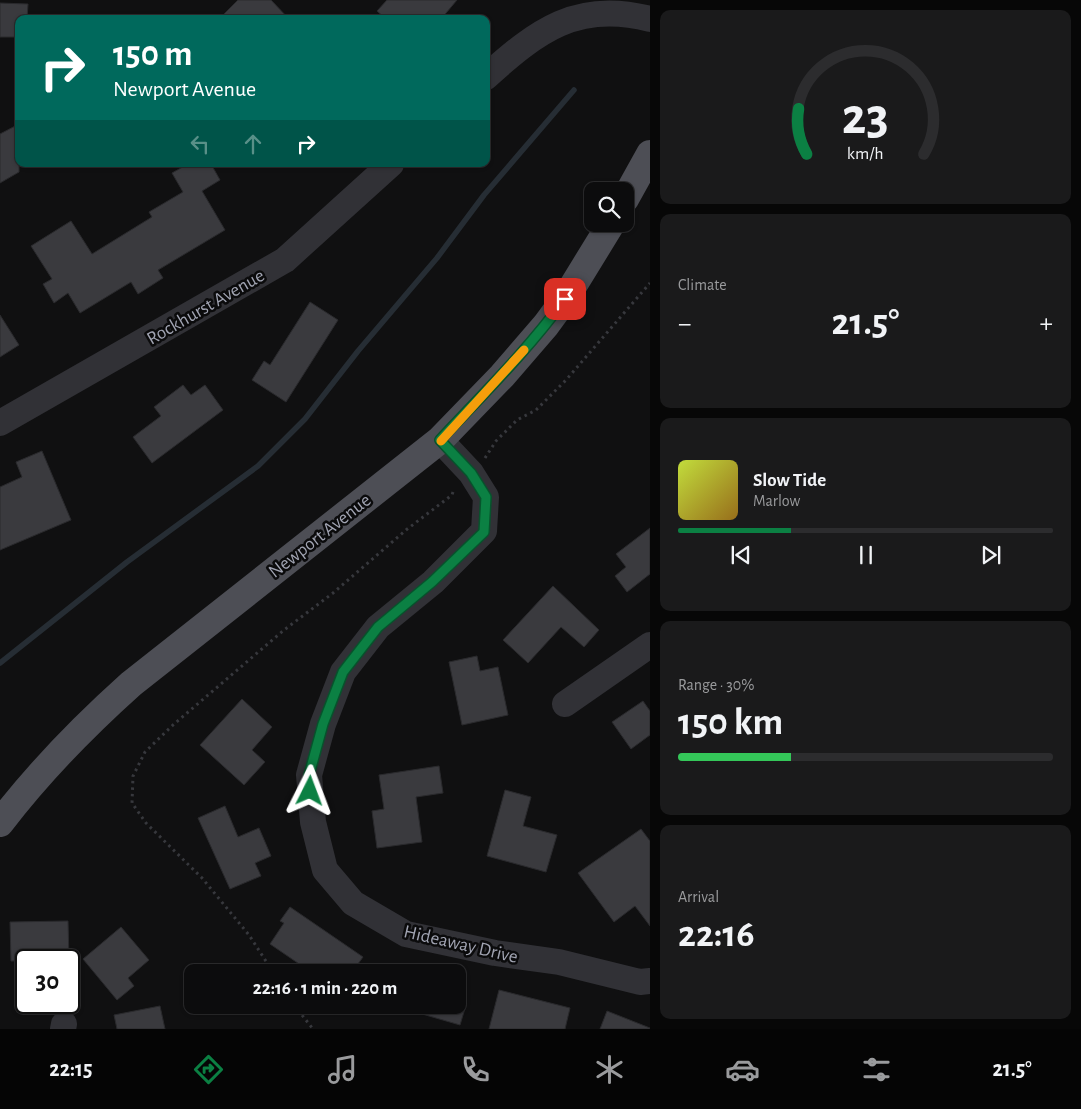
<!DOCTYPE html>
<html lang="en">
<head>
<meta charset="utf-8">
<style>
	:root { --surface:#0c0c0d; --page:#1a1a1b; --text:#f1f3f6; --muted:#9a9b9d; --line:#2c2c2e; --accent:#0b8043 }
	body { margin:0; font-family:"Alegreya Sans",sans-serif; background:var(--page); color:var(--text); height:100vh; display:flex; flex-direction:column; font-size:19px; white-space:nowrap }
	* { box-sizing:border-box; margin:0 }
	p { font-size:16px; color:var(--muted) }
	.icon { flex:none; width:28px; height:28px; fill:none; stroke:currentColor; stroke-width:2; stroke-linecap:round; stroke-linejoin:round }
	.map { position:relative; flex:1; overflow:hidden }
	.drawer { display:flex; flex-direction:column; gap:10px; padding:10px; background:#070707; width:431px }
	.drawer>* { flex:none }
	.banner { position:absolute; left:15px; top:15px; width:475px; height:152px; border-radius:10px; box-shadow:0 1px 4px #0004,0 0 0 1px var(--line); background:#00695c; color:#fff; overflow:hidden }
	.buttons { position:absolute; left:584px; top:182px; display:grid; gap:10px }
	.buttons a { display:grid; place-items:center; width:50px; height:50px; border-radius:10px; background:var(--surface); box-shadow:0 1px 4px #0004,0 0 0 1px var(--line); font-size:25px }
	.speed { position:absolute; left:15px; top:949px; display:flex; gap:10px; font-size:25px; font-weight:700; text-align:center }
	.speed>* { display:grid; place-content:center; width:65px; height:65px; border-radius:50%; background:var(--surface); box-shadow:0 1px 4px #0004,0 0 0 1px var(--line); line-height:1 }
	.speed .limit { border:2px solid #111; border-radius:8px; background:#fff; color:#111 }
	.pin { position:absolute; display:grid; place-items:center; width:42px; height:42px; color:#fff; margin:-21px; border-radius:10px; box-shadow:0 2px 8px #0006 }
	.me { position:absolute; width:55px; margin:-28px; rotate:3deg; stroke-linejoin:round; filter:drop-shadow(0 0 4px #0008) }
	.turn { display:flex; align-items:center; gap:18px; height:105px; padding:0 15px; font-size:22px }
	.turn .icon { width:65px; height:65px; stroke-width:2.5 }
	.turn b { display:block; font-size:35px; line-height:42px }
	.lanes { display:flex; align-items:center; height:48px; padding:0 15px; background:#0003; justify-content:center; gap:25px; direction:ltr }
	.lanes .off { opacity:.35 }
	.big { font-size:38px; font-weight:600; line-height:1.1 }
	.drawer .tile { flex:1; display:flex; flex-direction:column; justify-content:center; gap:8px; min-width:0; padding:0 18px; border-radius:10px; background:var(--page) }
	.drawer .dial { align-items:center; gap:0 }
	.dial svg { height:130px; overflow:visible; fill:none; stroke:var(--line); stroke-width:7; stroke-linecap:round; text-anchor:middle }
	.dial text { fill:var(--text); stroke:none }
	.song { display:flex; align-items:center; gap:15px }
	.cover { width:60px; height:60px; border-radius:8px; background:linear-gradient(135deg,hsl(70 70% 55%),hsl(40 70% 35%)) }
	.played { height:5px; border-radius:2px; background:linear-gradient(90deg,var(--accent) 30%,var(--line) 30%) }
	.keys { display:flex; justify-content:space-around; direction:ltr }
	.heat { display:flex; justify-content:space-between; align-items:center; font-size:28px; direction:ltr }
	.charge { height:8px; border-radius:4px; background:linear-gradient(90deg,#34c759 30%,var(--line) 0) }
	.trip { position:absolute; left:184px; top:964px; width:282px; height:50px; border-radius:10px; background:var(--surface); box-shadow:0 1px 4px #0004,0 0 0 1px var(--line); font-weight:600; line-height:50px; text-align:center }
	.menu { display:flex; height:80px; justify-content:space-around; align-items:center; background:#050505; color:var(--muted) }
	.menu .icon { width:35px; height:35px }
	.menu .active { color:var(--accent) }
	.menu b { font-size:22px; color:var(--text) }
	main { display:flex; flex:1; min-height:0 }
	.map>svg:first-child { display:block }
	.lines { fill:none; stroke-linecap:round; stroke-linejoin:round }
	.stream { stroke:#262d34; stroke-width:5.5 }
	.building { fill:#3a3a3e; stroke:#2a2a2d }
	.path { stroke:#37383d; stroke-width:3; stroke-dasharray:2.5 4; stroke-linecap:butt }
	.minor { stroke:#313136; stroke-width:26 }
	.major { stroke:#4d4e55; stroke-width:28 }
	.route-casing { stroke:#07532c; stroke-width:12 }
	.route { stroke:#0b8043; stroke-width:9 }
	.slow { stroke:#f59e0b; stroke-width:9 }
	.labels { text-anchor:middle; stroke-width:5; stroke-linejoin:round; paint-order:stroke }
	.street-label { font-size:19px; fill:#a1a4b2; stroke:#0b0b0c }
</style>
</head>
<body>
<main>
<div class="map">
<svg width="650" height="1029" viewBox="0 0 650 1029">
	<rect width="100%" height="100%" fill="#101011"/>
	<g class="lines">
		<path class="stream" d="M0,663L127,562L258,466L305,419L358,351L437,258L484,195L574,90"/>
	</g>
	<path class="building" d="M238,0H271L289,19H219Z
		M387,0H457L441,19H386L377,11Z
		M0,3L28,4L27,19H19V37H0Z
		M19,124V172L0,183V134Z
		M188,164H211L220,180L202,191L225,230L158,270L163,278L138,294L131,282L80,313L68,293L54,303L43,284L52,279L31,246L71,221L92,254L152,217L149,212L183,192L172,173Z
		M310,302L338,320L286,402L252,380L264,361L270,365Z
		M0,315L19,345L0,357Z
		M183,385L191,395L205,385L223,410L152,463L133,437L161,416L154,407Z
		M42,451L71,520L0,550V487L22,477L16,462Z
		M650,528V574L627,592L615,576L626,567L616,554Z
		M553,586L599,630L584,647L561,627L528,663L503,640Z
		M477,656L480,671L498,667L508,715L462,725L449,662Z
		M242,699L272,727L252,750L265,762L244,785L200,745Z
		M643,701L650,711V735L631,749L612,722Z
		M439,766L443,793L416,797L422,842L377,848L372,811L384,809L379,775Z
		M505,790L531,797L523,826L557,835L546,872L487,856Z
		M225,806L238,837L259,828L271,856L255,863L261,876L230,889L198,818Z
		M641,829L650,841V926L635,906L614,922L578,873Z
		M290,907L363,957L352,972H311L270,944L284,923L280,921Z
		M68,921L69,960L11,961L10,922Z
		M121,927L149,960L128,978L134,986L117,1000L83,959Z
		M499,990L570,1008L565,1029H489Z
		M406,1005H466L460,1025L405,1009Z
		M160,1006L165,1029H117L114,1015Z
		M607,1011L650,1028V1029H600Z"/>
	<g class="lines">
		<path class="path" d="M485,458L496,441L517,420L536,410L566,380L650,283
			M273,972L249,935L202,878L146,823L132,803L133,776L145,752L173,725L284,630L333,593L406,530L452,495L454,489
			M294,1005L313,1029"/>
		<path class="minor" d="M486,77C537,31 577,0 650,19
			M0,423L285,260L391,164
			M440,440L471,473L486,497L484,531L433,582L378,627L343,672L323,724L309,775L313,822L325,870L353,903L406,934L495,953L559,962L640,982L650,981
			M565,704L650,645
			M63,1029L64,1024"/>
		<path class="major" d="M625,199L650,154
			M0,823C39,772 83,727 131,684L440,440L502,376L546,325L565,299L611,224"/>
	</g>
	<g class="lines">
		<defs>
			<path id="route" d="M310,791L309,775L323,724L343,672L378,627L432,582L484,532L486,497L471,473L440,440C483,394 528,350 565,299"/>
		</defs>
		<use href="#route" class="route-casing"/>
		<use href="#route" class="route"/>
		<path class="slow" d="M441,441L524,350"/>
	</g>
	<g class="labels">
		<g class="street-label">
			<text transform="translate(205 306) rotate(-30)" y="7">Rockhurst Avenue</text>
			<text transform="translate(319 535) rotate(-38)" y="7">Newport Avenue</text>
			<text transform="translate(461 943) rotate(13)" y="7">Hideaway Drive</text>
		</g>
	</g>
</svg>
<div class="buttons">
<a><svg class="icon" aria-label="search" viewBox="0 0 24 24"><circle cx="10" cy="10" r="6"/><path d="M15 15l6 6"/></svg></a>
</div>
<div class="speed"><div class="limit">30</div></div>
<div class="pin" style="left:565px;top:299px;background:#d93025"><svg class="icon" aria-label="arrive" viewBox="0 0 24 24"><path d="M6 21V4h12l-3 4 3 4H6"/></svg></div>
<svg class="me" style="left:310px;top:791px" viewBox="-20 -20 40 40"><path d="M0-17L14 15 0 8-14 15z" fill="#0b8043" stroke="#fff" stroke-width="4"/></svg>
<div class="trip">22:16 · 1 min · 220 m</div>
<div class="banner">
<div class="turn"><svg class="icon" aria-label="right" viewBox="0 0 24 24"><path d="M7 20v-9h11M14 6l5 5-5 5"/></svg><div><b>150 m</b>Newport Avenue</div></div>
<div class="lanes"><svg class="icon off" aria-label="left" viewBox="0 0 24 24"><path d="M17 20v-9H6M10 6l-5 5 5 5"/></svg><svg class="icon off" aria-label="ahead" viewBox="0 0 24 24"><path d="M12 20V5M6 11l6-6 6 6"/></svg><svg class="icon" aria-label="right" viewBox="0 0 24 24"><path d="M7 20v-9h11M14 6l5 5-5 5"/></svg></div>
</div>
</div>
<section class="drawer">
<div class="tile dial"><svg viewBox="0 0 100 80">
<path d="M14 69A42 42 0 1 1 86 69"/>
<path d="M14 69A42 42 0 0 1 9 41" stroke="#0b8043"/>
<text x="50" y="56" font-size="32" font-weight="700">23</text>
<text x="50" y="72" font-size="11">km/h</text>
</svg></div>
<div class="tile"><p>Climate</p>
<div class="heat"><a>−</a><b class="big">21.5°</b><a>+</a></div>
</div>
<div class="tile">
<div class="song"><i class="cover"></i><div><b>Slow Tide</b><p>Marlow</p></div></div>
<div class="played"></div>
<div class="keys"><svg class="icon" aria-label="previous" viewBox="0 0 24 24"><path d="M18 5L8 12l10 7zM5 5v14"/></svg><svg class="icon" aria-label="pause" viewBox="0 0 24 24"><path d="M8 5v14M16 5v14"/></svg><svg class="icon" aria-label="next" viewBox="0 0 24 24"><path d="M6 5l10 7-10 7zM19 5v14"/></svg></div>
</div>
<div class="tile"><p>Range · 30%</p><b class="big">150 km</b><div class="charge"></div></div>
<div class="tile"><p>Arrival</p><b class="big">22:16</b></div>
</section>
</main>
<nav class="menu">
<b>22:15</b>
<svg class="icon active" aria-label="directions" viewBox="0 0 24 24"><path d="M12 3l9 9-9 9-9-9zM9 14v-3h6M13 9l2 2-2 2"/></svg>
<svg class="icon" aria-label="music" viewBox="0 0 24 24"><path d="M9 18V5l10-2v13"/><circle cx="6" cy="18" r="3"/><circle cx="16" cy="16" r="3"/></svg>
<svg class="icon" aria-label="phone" viewBox="0 0 24 24"><path d="M5 4h4l2 5-3 2q2 4 5 5l2-3 5 2v4C11 20 4 13 5 4z"/></svg>
<svg class="icon" aria-label="climate" viewBox="0 0 24 24"><path d="M12 3v18M4 7l16 10M4 17L20 7"/></svg>
<svg class="icon" aria-label="car" viewBox="0 0 24 24"><path d="M5 17H2v-5l4-1 3-4h7l3 4 3 1v5h-3M9 17h6M6 11h13"/><circle cx="7" cy="17" r="2"/><circle cx="17" cy="17" r="2"/></svg>
<svg class="icon" aria-label="filters" viewBox="0 0 24 24"><path d="M4 7h16M4 17h16"/><circle cx="9" cy="7" r="2"/><circle cx="15" cy="17" r="2"/></svg>
<b>21.5°</b>
</nav>
</body>
</html>
